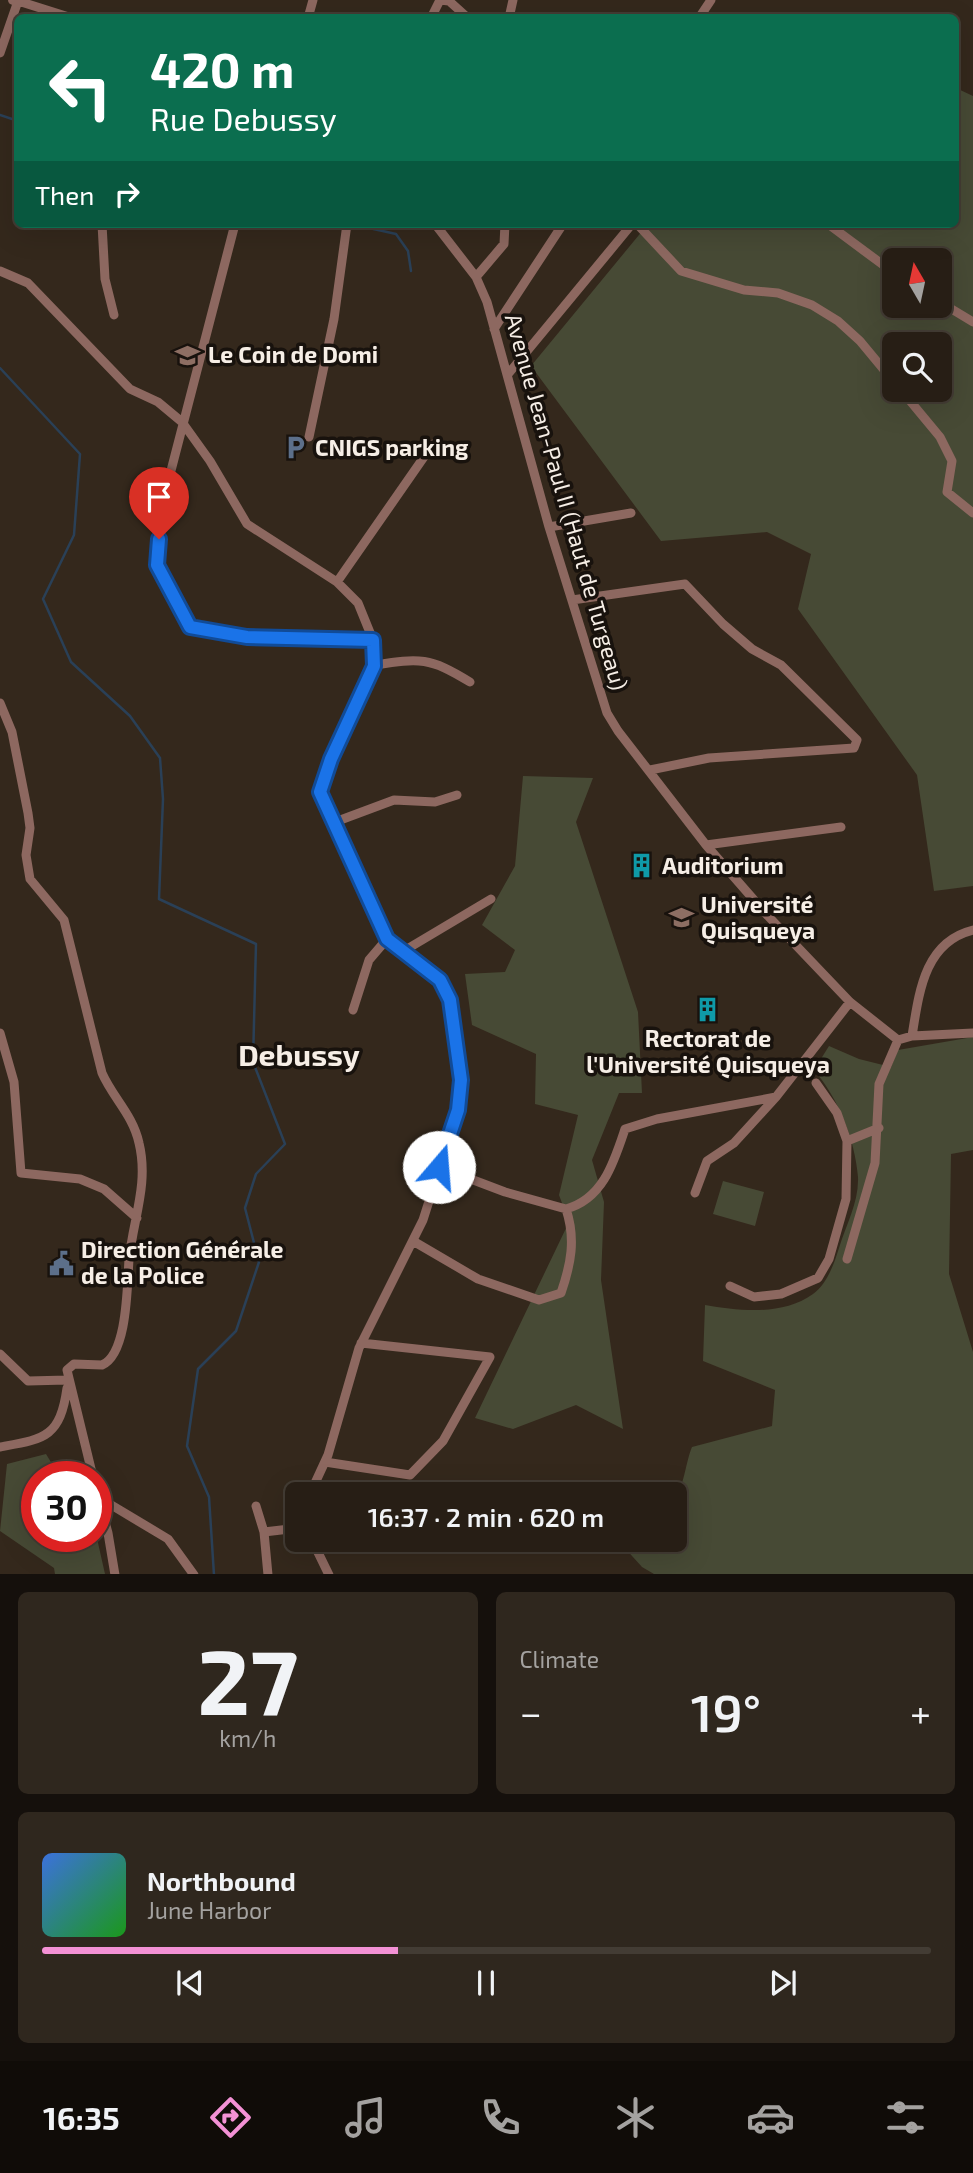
<!DOCTYPE html>
<html lang="en">
<head>
<meta charset="utf-8">
<style>
	:root { --surface:#271e15; --page:#2f271e; --text:#f1f3f6; --muted:#a4a2a0; --line:#433c34; --accent:#f391d5 }
	body { margin:0; font-family:"Exo 2",sans-serif; background:var(--page); color:var(--text); height:100vh; display:flex; flex-direction:column; font-size:26px; white-space:nowrap }
	* { box-sizing:border-box; margin:0 }
	p { font-size:23px; color:var(--muted) }
	.icon { flex:none; width:38px; height:38px; fill:none; stroke:currentColor; stroke-width:2; stroke-linecap:round; stroke-linejoin:round }
	.map { position:relative; height:1574px; overflow:hidden }
	.details { display:flex; flex-direction:column; gap:18px; padding:18px; background:#15100c; flex:1 }
	.details>* { flex:none }
	.hud { position:absolute; left:14px; top:14px; width:945px; height:214px; border-radius:10px; box-shadow:0 7px 28px #0002,0 0 0 2px var(--line); background:#0b6e4f; color:#fff; overflow:hidden }
	.needle { width:46px; rotate:351deg }
	.fabs { position:absolute; left:882px; top:248px; display:grid; gap:14px }
	.fabs a { display:grid; place-items:center; width:70px; height:70px; border-radius:10px; background:var(--surface); box-shadow:0 7px 28px #0002,0 0 0 2px var(--line); font-size:35px }
	.speed { position:absolute; left:21px; top:1461px; display:flex; gap:14px; font-size:35px; font-weight:700; text-align:center }
	.speed>* { display:grid; place-content:center; width:91px; height:91px; border-radius:50%; background:var(--surface); box-shadow:0 7px 28px #0002,0 0 0 2px var(--line); line-height:1 }
	.speed .limit { border:10px solid #d22; background:#fff; color:#111 }
	.pin { position:absolute; display:grid; place-items:center; width:60px; height:60px; color:#fff; margin:-72px -30px; border-radius:50% 50% 50% 0; rotate:-45deg; box-shadow:0 0 7px #0007 }
	.pin .icon { rotate:45deg }
	.me { position:absolute; width:77px; margin:-38px; rotate:18deg; stroke-linejoin:round; filter:drop-shadow(0 0 5px #0008) }
	.turn { display:flex; align-items:center; gap:24px; height:147px; padding:0 21px; font-size:32px }
	.turn .icon { width:91px; height:91px; stroke-width:2.5 }
	.turn b { display:block; font-size:49px; line-height:60px }
	.then { display:flex; align-items:center; height:66px; padding:0 21px; background:#0003; gap:14px; font-size:26px }
	.big { font-size:52px; font-weight:600; line-height:1.1 }
	.details .card { flex:1; display:flex; flex-direction:column; justify-content:center; gap:10px; min-width:0; padding:0 24px; border-radius:10px; background:var(--page) }
	.details .dial { align-items:center; gap:0 }
	.dial b { font-size:91px; line-height:1 }
	.song { display:flex; align-items:center; gap:21px }
	.cover { width:84px; height:84px; border-radius:10px; background:linear-gradient(135deg,hsl(220 70% 55%),hsl(120 70% 35%)) }
	.played { height:7px; border-radius:4px; background:linear-gradient(90deg,var(--accent) 40%,var(--line) 40%) }
	.keys { display:flex; justify-content:space-around; direction:ltr }
	.heat { display:flex; justify-content:space-between; align-items:center; font-size:38px; direction:ltr }
	.details .tiles { flex:1; display:grid; gap:18px; grid-template-columns:1fr 1fr }
	.card:last-child { grid-column:span 2 }
	.trip { position:absolute; left:285px; top:1482px; width:402px; height:70px; border-radius:10px; background:var(--surface); box-shadow:0 7px 28px #0002,0 0 0 2px var(--line); font-weight:600; line-height:70px; text-align:center }
	.tabs { display:flex; height:112px; justify-content:space-around; align-items:center; background:#100c08; color:var(--muted) }
	.tabs .icon { width:49px; height:49px }
	.tabs .selected { color:var(--accent) }
	.tabs b { font-size:32px; color:var(--text) }
	.map>svg:first-child { display:block }
	.green { fill:#474a35; fill-rule:evenodd }
	.lines { fill:none; stroke-linecap:round; stroke-linejoin:round }
	.stream { stroke:#2a4057; stroke-width:2.5 }
	.minor { stroke:#8d6860; stroke-width:9 }
	.tertiary { stroke:#8d6860; stroke-width:10 }
	.route-casing { stroke:#114b97; stroke-width:18 }
	.route { stroke:#1a73e8; stroke-width:12 }
	.labels { text-anchor:middle; stroke-width:7; stroke-linejoin:round; paint-order:stroke }
	.poi-label { font-size:23px; font-weight:bold; fill:#f6eee6; stroke:#18120d; text-anchor:start }
	.street-label { font-size:23px; fill:#f6eee6; stroke:#18120d }
	.district-label { font-size:30px; font-weight:bold; fill:#f6eee6; stroke:#18120d }
</style>
</head>
<body>
<div class="map">
<svg width="973" height="1575" viewBox="0 0 973 1575">
	<rect width="100%" height="100%" fill="#34281c"/>
	<path class="green" d="M956,88L973,96V886L934,891L917,775L798,609L811,554L767,532L661,541L531,366L648,224H956ZM894,261H940V306H894ZM894,345H940V390H894Z
		M523,776L593,778L576,822L638,1012L642,1093H619L592,1160L604,1202L601,1280L623,1429L576,1405L513,1429L475,1418L569,1222L559,1195L578,1115L535,1104L536,1054L472,1025L465,974L505,972L515,950L482,925L515,866Z
		M973,1037V1150L951,1154L949,1274L973,1352V1574H654L642,1567L623,1546L636,1540H676V1496C684,1486 686,1461 692,1447L772,1426L775,1390L703,1361L705,1305C740,1311 782,1316 813,1294C827,1284 834,1264 839,1248C846,1225 859,1202 858,1177C855,1139 838,1098 814,1070L829,1046L859,1059L891,1067L898,1050Z
		M723,1181L764,1192L755,1226L713,1214Z
		M46,1454L60,1477H37V1536L96,1534L105,1574H55L54,1568L0,1531L7,1464Z"/>
	<g class="lines">
		<path class="stream" d="M0,115L18,121
			M351,224L396,234L408,251L411,271
			M0,368L80,454L74,535L43,599L71,662L130,716L160,758L163,799L159,899L256,944L253,1062L285,1144L256,1174L245,1208L259,1262L236,1331L198,1369L187,1446L209,1497L214,1575"/>
		<path class="minor" d="M308,18L313,0
			M431,18L440,0L449,1L468,18
			M509,18L513,0
			M699,18L711,0
			M0,53L18,1L72,18
			M102,224L105,279L114,315
			M235,224L160,513L157,565L190,627L247,637L373,640
			M435,224L476,277L487,302L549,527L607,713L618,731L706,845L768,916L850,1002L898,1040L912,1036L973,1033
			M637,224L681,271L744,290L778,293L812,305L838,321L860,341L894,382
			M828,224L894,273
			M0,271L28,283L130,389L158,402L182,422L210,461L247,524L337,582L358,603L373,640L374,665L331,759L320,792L387,939L440,980L450,1000L461,1080L458,1110L423,1220L359,1348L328,1455L310,1494
			M476,277L504,244L505,224
			M940,302L973,322
			M494,329L563,224
			M509,373L632,224
			M901,390L940,437L952,461L947,492L973,513
			M309,437L334,319L347,224
			M549,527L631,513
			M337,582L433,444
			M572,600L685,584L723,624L752,649L781,665L857,740L854,748L709,758L650,770
			M374,665C421,658 429,657 470,682
			M0,703L12,732L28,813L30,828L26,855L30,879L64,920L102,1073C113,1098 133,1115 139,1143C149,1184 133,1219 129,1260C127,1284 128,1354 102,1365L74,1364L67,1370L93,1477
			M335,822L394,800L435,802L457,795
			M706,845L841,827
			M402,952L491,899
			M353,1010L369,960L387,939
			M0,1033L14,1082L21,1173L80,1179L104,1189L137,1218
			M912,1036C919,993 924,942 973,930
			M847,1141L879,1128
			M439,1167L505,1192L566,1209C603,1199 614,1162 625,1129L657,1119L776,1097
			M695,1193L707,1161L734,1143L776,1097L850,1002
			M413,1241L478,1279L539,1300L561,1293C571,1264 576,1239 566,1209
			M847,1259L875,1163L879,1084L898,1040
			M730,1286L754,1297L781,1294L818,1278L829,1259L846,1199L847,1141L837,1113L816,1083
			M0,1354L28,1381L67,1380
			M0,1447C44,1439 60,1438 67,1388
			M325,1462L410,1475L443,1441L490,1357L361,1343
			M96,1489L108,1533L115,1575
			M98,1497L168,1539L194,1575
			M256,1506L264,1532
			M312,1540L329,1575
			M268,1575L264,1532L298,1528"/>
		<path class="tertiary" d="M13,0H19"/>
	</g>
	<g class="lines">
		<defs>
			<path id="route" d="M159,539L157,565L190,627L247,637L373,640L374,666L331,759L320,792L387,939L440,980L450,1000L461,1080L458,1110L439,1167"/>
		</defs>
		<use href="#route" class="route-casing"/>
		<use href="#route" class="route"/>
	</g>
	<defs>
		<symbol id="school-bare" viewBox="-9 -9 18 18"><path d="M0-5L7-2L0 1L-7-2ZM-4 1L0 2.5L4 1V4Q0 6-4 4Z" fill="#8d6e63" stroke="#18120d" stroke-width="2.5" paint-order="stroke"/></symbol>
		<symbol id="parking-bare" viewBox="-9 -9 18 18"><path d="M-3.5-5.5H1a3.5 3.5 0 0 1 0 7H-1V5.5H-3.5ZM-1-3.4V-.6H.8a1.4 1.4 0 0 0 0-2.8Z" fill="#5c6f8a" stroke="#18120d" stroke-width="2.5" paint-order="stroke"/></symbol>
		<symbol id="building-bare" viewBox="-9 -9 18 18"><path d="M-4-6H4V6H1V3H-1V6H-4ZM-2.5-4.3h1.7v1.8h-1.7ZM.8-4.3h1.7v1.8H.8ZM-2.5-1h1.7V.8h-1.7ZM.8-1h1.7V.8H.8Z" fill="#0f9aa8" stroke="#18120d" stroke-width="2.5" paint-order="stroke"/></symbol>
		<symbol id="university-bare" viewBox="-9 -9 18 18"><path d="M0-5L7-2L0 1L-7-2ZM-4 1L0 2.5L4 1V4Q0 6-4 4Z" fill="#8d6e63" stroke="#18120d" stroke-width="2.5" paint-order="stroke"/></symbol>
		<symbol id="civic-bare" viewBox="-9 -9 18 18"><path d="M-.6-6.5H3V-4.5H.6V-3L4-1V1h2V6H-6V1h2V-1L-.6-3ZM-1.2 2.5V6h2.4V2.5Z" fill="#5c6f8a" stroke="#18120d" stroke-width="2.5" paint-order="stroke"/></symbol>
	</defs>
	<g fill-rule="evenodd">
		<use href="#school-bare" x="170" y="338" width="35" height="35"/>
		<use href="#parking-bare" x="278" y="430" width="35" height="35"/>
		<use href="#building-bare" x="624" y="848" width="35" height="35"/>
		<use href="#university-bare" x="664" y="900" width="35" height="35"/>
		<use href="#building-bare" x="690" y="992" width="35" height="35"/>
		<use href="#civic-bare" x="44" y="1246" width="35" height="35"/>
	</g>
	<g class="labels">
		<g class="poi-label">
			<text x="208" y="363">Le Coin de Domi</text>
			<text x="315" y="456">CNIGS parking</text>
			<text x="662" y="874">Auditorium</text>
			<text x="701" y="913">Université<tspan x="701" dy="26">Quisqueya</tspan></text>
			<text x="708" y="1047" text-anchor="middle">Rectorat de<tspan x="708" dy="26">l'Université Quisqueya</tspan></text>
			<text x="81" y="1258">Direction Générale<tspan x="81" dy="26">de la Police</tspan></text>
		</g>
		<g class="street-label">
			<text transform="translate(566 502) rotate(74)" y="8">Avenue Jean-Paul II (Haut de Turgeau)</text>
		</g>
		<g class="district-label">
			<text x="299" y="1066">Debussy</text>
		</g>
	</g>
</svg>
<div class="fabs">
<a><svg class="needle" viewBox="-14 -14 28 28"><path d="M0-13l5 13h-10z" fill="#e53935"/><path d="M0 13l5-13h-10z" fill="#a4a2a0"/></svg></a>
<a><svg class="icon" aria-label="search" viewBox="0 0 24 24"><circle cx="10" cy="10" r="6"/><path d="M15 15l6 6"/></svg></a>
</div>
<div class="speed"><div class="limit">30</div></div>
<div class="pin" style="left:159px;top:539px;background:#d93025"><svg class="icon" aria-label="arrive" viewBox="0 0 24 24"><path d="M6 21V4h12l-3 4 3 4H6"/></svg></div>
<svg class="me" style="left:439px;top:1167px" viewBox="-20 -20 40 40"><circle r="19" fill="#fff"/><path d="M0-13L10 11 0 6-10 11z" fill="#1a73e8"/></svg>
<div class="trip">16:37 · 2 min · 620 m</div>
<div class="hud">
<div class="turn"><svg class="icon" aria-label="left" viewBox="0 0 24 24"><path d="M17 20v-9H6M10 6l-5 5 5 5"/></svg><div><b>420 m</b>Rue Debussy</div></div>
<div class="then">Then<svg class="icon" aria-label="right" viewBox="0 0 24 24"><path d="M7 20v-9h11M14 6l5 5-5 5"/></svg></div>
</div>
</div>
<section class="details">
<div class="tiles">
<div class="card dial"><b>27</b><p>km/h</p></div>
<div class="card"><p>Climate</p>
<div class="heat"><a>−</a><b class="big">19°</b><a>+</a></div>
</div>
<div class="card">
<div class="song"><i class="cover"></i><div><b>Northbound</b><p>June Harbor</p></div></div>
<div class="played"></div>
<div class="keys"><svg class="icon" aria-label="previous" viewBox="0 0 24 24"><path d="M18 5L8 12l10 7zM5 5v14"/></svg><svg class="icon" aria-label="pause" viewBox="0 0 24 24"><path d="M8 5v14M16 5v14"/></svg><svg class="icon" aria-label="next" viewBox="0 0 24 24"><path d="M6 5l10 7-10 7zM19 5v14"/></svg></div>
</div>
</div>
</section>
<nav class="tabs">
<b>16:35</b>
<svg class="icon selected" aria-label="directions" viewBox="0 0 24 24"><path d="M12 3l9 9-9 9-9-9zM9 14v-3h6M13 9l2 2-2 2"/></svg>
<svg class="icon" aria-label="music" viewBox="0 0 24 24"><path d="M9 18V5l10-2v13"/><circle cx="6" cy="18" r="3"/><circle cx="16" cy="16" r="3"/></svg>
<svg class="icon" aria-label="phone" viewBox="0 0 24 24"><path d="M5 4h4l2 5-3 2q2 4 5 5l2-3 5 2v4C11 20 4 13 5 4z"/></svg>
<svg class="icon" aria-label="climate" viewBox="0 0 24 24"><path d="M12 3v18M4 7l16 10M4 17L20 7"/></svg>
<svg class="icon" aria-label="car" viewBox="0 0 24 24"><path d="M5 17H2v-5l4-1 3-4h7l3 4 3 1v5h-3M9 17h6M6 11h13"/><circle cx="7" cy="17" r="2"/><circle cx="17" cy="17" r="2"/></svg>
<svg class="icon" aria-label="filters" viewBox="0 0 24 24"><path d="M4 7h16M4 17h16"/><circle cx="9" cy="7" r="2"/><circle cx="15" cy="17" r="2"/></svg>
</nav>
</body>
</html>
